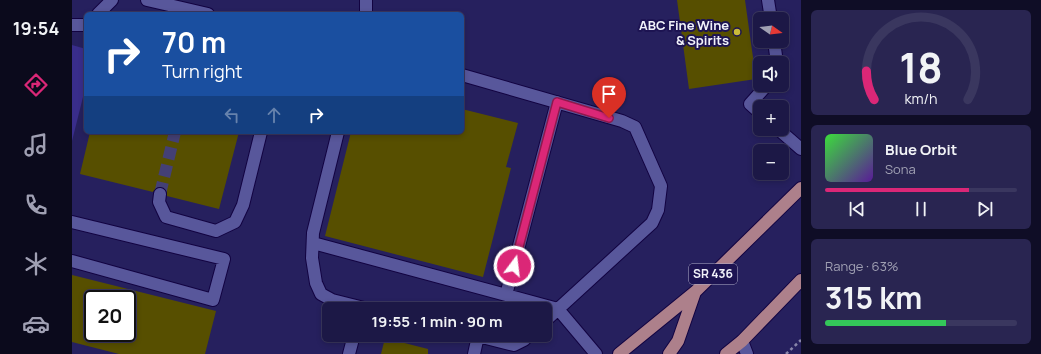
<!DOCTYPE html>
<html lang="en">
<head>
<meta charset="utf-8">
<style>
	:root { --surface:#1c1846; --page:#292551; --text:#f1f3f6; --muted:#a0a0b3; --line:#3a375f; --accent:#db2777 }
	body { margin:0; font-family:Manrope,sans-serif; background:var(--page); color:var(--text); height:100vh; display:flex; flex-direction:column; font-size:15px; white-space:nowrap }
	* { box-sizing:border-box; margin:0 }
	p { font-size:13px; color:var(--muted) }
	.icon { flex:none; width:22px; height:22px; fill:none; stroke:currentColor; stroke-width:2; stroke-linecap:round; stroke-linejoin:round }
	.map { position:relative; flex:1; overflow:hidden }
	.details { display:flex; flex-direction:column; gap:10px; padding:10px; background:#0f0d26; width:240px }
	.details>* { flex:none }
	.guide { position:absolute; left:12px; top:12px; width:380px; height:122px; border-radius:6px; box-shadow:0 2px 6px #0003,0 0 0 1px var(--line); background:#1a4fa0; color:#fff; overflow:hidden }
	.needle { width:26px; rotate:104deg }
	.fabs { position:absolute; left:681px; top:12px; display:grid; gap:8px }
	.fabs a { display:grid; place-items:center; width:36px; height:36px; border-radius:6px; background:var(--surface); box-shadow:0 2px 6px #0003,0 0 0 1px var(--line); font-size:20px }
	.speed { position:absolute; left:12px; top:290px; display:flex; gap:8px; font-size:20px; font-weight:700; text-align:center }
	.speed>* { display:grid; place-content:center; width:52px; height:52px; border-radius:50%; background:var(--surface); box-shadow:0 2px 6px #0003,0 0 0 1px var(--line); line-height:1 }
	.speed .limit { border:2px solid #111; border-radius:6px; background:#fff; color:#111 }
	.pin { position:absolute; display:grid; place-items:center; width:34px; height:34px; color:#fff; margin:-41px -17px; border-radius:50% 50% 50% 0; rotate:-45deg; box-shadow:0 0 4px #0007 }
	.pin .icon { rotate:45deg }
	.me { position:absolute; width:44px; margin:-22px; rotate:15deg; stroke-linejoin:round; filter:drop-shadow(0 0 3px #0008) }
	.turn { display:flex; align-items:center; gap:14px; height:84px; padding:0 12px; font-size:18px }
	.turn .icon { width:52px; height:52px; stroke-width:2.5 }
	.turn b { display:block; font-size:28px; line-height:34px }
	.lanes { display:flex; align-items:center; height:38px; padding:0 12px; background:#0003; justify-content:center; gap:20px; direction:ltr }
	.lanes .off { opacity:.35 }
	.big { font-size:30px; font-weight:700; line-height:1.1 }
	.details .tile { flex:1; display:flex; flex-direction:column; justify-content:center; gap:6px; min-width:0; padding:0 14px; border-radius:6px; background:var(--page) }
	.details .dial { align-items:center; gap:0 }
	.dial svg { height:104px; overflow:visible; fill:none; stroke:var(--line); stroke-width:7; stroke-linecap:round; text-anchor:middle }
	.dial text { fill:var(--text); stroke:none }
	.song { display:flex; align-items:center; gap:12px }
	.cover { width:48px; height:48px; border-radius:6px; background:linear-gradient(135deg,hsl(120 70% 55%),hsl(270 70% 35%)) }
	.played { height:4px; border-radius:2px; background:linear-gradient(90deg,var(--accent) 75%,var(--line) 75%) }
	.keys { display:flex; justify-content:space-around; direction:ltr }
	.charge { height:6px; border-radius:3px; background:linear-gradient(90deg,#34c759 63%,var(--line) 0) }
	.trip { position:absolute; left:250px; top:302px; width:230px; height:40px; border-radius:6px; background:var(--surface); box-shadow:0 2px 6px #0003,0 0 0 1px var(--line); font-weight:700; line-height:40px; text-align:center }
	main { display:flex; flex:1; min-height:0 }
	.tab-bar { display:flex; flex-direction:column; width:72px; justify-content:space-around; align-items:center; background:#0b0a1c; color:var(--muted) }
	.tab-bar .icon { width:28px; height:28px }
	.tab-bar .active { color:var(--accent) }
	.tab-bar b { font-size:18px; color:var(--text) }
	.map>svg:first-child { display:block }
	.water { fill:#392d8b }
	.building { fill:#574f00; fill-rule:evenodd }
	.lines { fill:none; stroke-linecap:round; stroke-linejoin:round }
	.minor-tunnel { stroke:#444075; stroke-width:12; stroke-dasharray:12 6; stroke-linecap:butt }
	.minor-casing { stroke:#120341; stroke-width:14 }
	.major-casing { stroke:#120341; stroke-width:14 }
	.path { stroke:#8986aa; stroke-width:2.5; stroke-dasharray:3 3; stroke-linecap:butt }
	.minor { stroke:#58579b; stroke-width:12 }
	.major { stroke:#ad808b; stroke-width:12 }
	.route-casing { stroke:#8e194d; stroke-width:10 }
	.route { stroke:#db2777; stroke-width:7 }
	.poi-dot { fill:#caba3a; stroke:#1d1452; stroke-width:1.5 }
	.labels { text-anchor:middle; stroke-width:4; stroke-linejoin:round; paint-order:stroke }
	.shield { fill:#1d1452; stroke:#b1afc8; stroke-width:1 }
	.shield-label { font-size:12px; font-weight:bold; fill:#f1f2fa }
	.poi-label { font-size:13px; font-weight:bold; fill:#f1f2fa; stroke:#1d1452; text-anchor:end }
</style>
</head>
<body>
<main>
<nav class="tab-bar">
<b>19:54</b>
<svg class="icon active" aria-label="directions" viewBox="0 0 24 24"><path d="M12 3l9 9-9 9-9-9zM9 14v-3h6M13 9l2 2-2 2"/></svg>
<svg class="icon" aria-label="music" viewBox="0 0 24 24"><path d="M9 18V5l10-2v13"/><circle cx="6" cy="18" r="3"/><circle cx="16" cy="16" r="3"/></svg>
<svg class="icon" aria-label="phone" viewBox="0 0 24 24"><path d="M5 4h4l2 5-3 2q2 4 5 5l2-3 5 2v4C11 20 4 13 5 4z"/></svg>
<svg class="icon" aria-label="climate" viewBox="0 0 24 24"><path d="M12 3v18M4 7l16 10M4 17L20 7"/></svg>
<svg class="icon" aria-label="car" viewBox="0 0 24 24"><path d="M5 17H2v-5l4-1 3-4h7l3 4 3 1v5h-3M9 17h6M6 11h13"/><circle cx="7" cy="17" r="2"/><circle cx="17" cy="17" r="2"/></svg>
</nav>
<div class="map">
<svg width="729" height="354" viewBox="0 0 729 354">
	<rect width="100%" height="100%" fill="#26205e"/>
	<path class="water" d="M0,45L14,49V85L0,141Z"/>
	<path class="building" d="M605,0H673L684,79L617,89Z
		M390,109L446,123L434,167L439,168L411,277L253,236L279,132H390Z
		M18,132H167L147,209L95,196V191L89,187H85L81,192L8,174Z
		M0,275L144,311L133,354H47L0,342ZM21,299H55V333H21Z
		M313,338L356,349V354H309Z"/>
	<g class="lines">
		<path class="minor-tunnel" d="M88,194L103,132"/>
		<defs>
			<path id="minor" d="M75,0L136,14
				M294,0V14
				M696,0L699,19
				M26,14L40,0
				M0,25H14
				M702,41L705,63
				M390,75L550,121L563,127L589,186L586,210L580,223L473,321
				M688,113L678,104L695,85
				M706,129L729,149
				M266,132L241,233L240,258L244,283L249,294L260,300L296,309
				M88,194L87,202L94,217L144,231L163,222L171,205L189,132
				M0,222L152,259L141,300L0,261
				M241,243L486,309L524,354
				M434,295L485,102
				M402,335L442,345L452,340L457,335
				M670,341L675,354
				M277,354L282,335
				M402,354L406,336"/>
			<path id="major" d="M547,354L623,292L729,188
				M597,354L606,341L623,292
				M654,354L670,341L729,280"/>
		</defs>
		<use href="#minor" class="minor-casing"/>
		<use href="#major" class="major-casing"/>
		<path class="path" d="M714,354L729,340"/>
		<use href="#minor" class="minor"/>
		<use href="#major" class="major"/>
	</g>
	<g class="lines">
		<defs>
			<path id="route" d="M442,266L485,102L537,118"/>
		</defs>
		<use href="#route" class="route-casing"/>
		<use href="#route" class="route"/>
	</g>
	<circle class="poi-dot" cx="665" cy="32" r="4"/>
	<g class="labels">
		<rect class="shield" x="617" y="264" width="48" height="20" rx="3"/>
		<g class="shield-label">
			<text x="641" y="278">SR 436</text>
		</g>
		<g class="poi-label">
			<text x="657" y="30">ABC Fine Wine<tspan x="657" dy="15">&amp; Spirits</tspan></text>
		</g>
	</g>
</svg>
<div class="fabs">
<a><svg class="needle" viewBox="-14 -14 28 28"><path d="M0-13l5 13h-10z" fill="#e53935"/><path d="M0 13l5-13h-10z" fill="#a0a0b3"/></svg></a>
<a><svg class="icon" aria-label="sound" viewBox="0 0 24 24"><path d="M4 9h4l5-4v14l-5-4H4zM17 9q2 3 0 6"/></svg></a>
<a>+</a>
<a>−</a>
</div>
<div class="speed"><div class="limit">20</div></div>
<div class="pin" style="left:537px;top:118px;background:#d93025"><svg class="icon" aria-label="arrive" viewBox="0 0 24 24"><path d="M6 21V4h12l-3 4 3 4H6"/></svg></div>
<svg class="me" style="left:442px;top:266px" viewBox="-20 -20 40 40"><circle r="17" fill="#db2777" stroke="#fff" stroke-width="3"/><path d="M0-11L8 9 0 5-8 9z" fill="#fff"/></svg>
<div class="trip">19:55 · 1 min · 90 m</div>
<div class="guide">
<div class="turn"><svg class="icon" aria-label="right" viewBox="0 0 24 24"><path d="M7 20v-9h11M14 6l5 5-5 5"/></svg><div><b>70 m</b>Turn right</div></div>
<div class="lanes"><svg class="icon off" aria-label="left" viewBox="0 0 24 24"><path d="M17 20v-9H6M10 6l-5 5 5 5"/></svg><svg class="icon off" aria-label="ahead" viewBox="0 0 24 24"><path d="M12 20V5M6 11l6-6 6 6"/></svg><svg class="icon" aria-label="right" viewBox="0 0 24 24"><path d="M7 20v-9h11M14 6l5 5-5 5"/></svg></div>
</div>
</div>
<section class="details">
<div class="tile dial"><svg viewBox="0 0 100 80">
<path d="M14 69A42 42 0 1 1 86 69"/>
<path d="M14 69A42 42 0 0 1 8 47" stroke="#db2777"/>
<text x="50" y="56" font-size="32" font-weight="700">18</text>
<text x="50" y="72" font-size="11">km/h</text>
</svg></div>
<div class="tile">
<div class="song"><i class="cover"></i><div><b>Blue Orbit</b><p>Sona</p></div></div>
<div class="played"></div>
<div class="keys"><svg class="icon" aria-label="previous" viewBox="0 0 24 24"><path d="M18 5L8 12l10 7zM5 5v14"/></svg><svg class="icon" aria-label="pause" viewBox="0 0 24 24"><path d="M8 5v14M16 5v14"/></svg><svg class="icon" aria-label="next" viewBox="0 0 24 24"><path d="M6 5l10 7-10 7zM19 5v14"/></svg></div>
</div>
<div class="tile"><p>Range · 63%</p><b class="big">315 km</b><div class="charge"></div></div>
</section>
</main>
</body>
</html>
